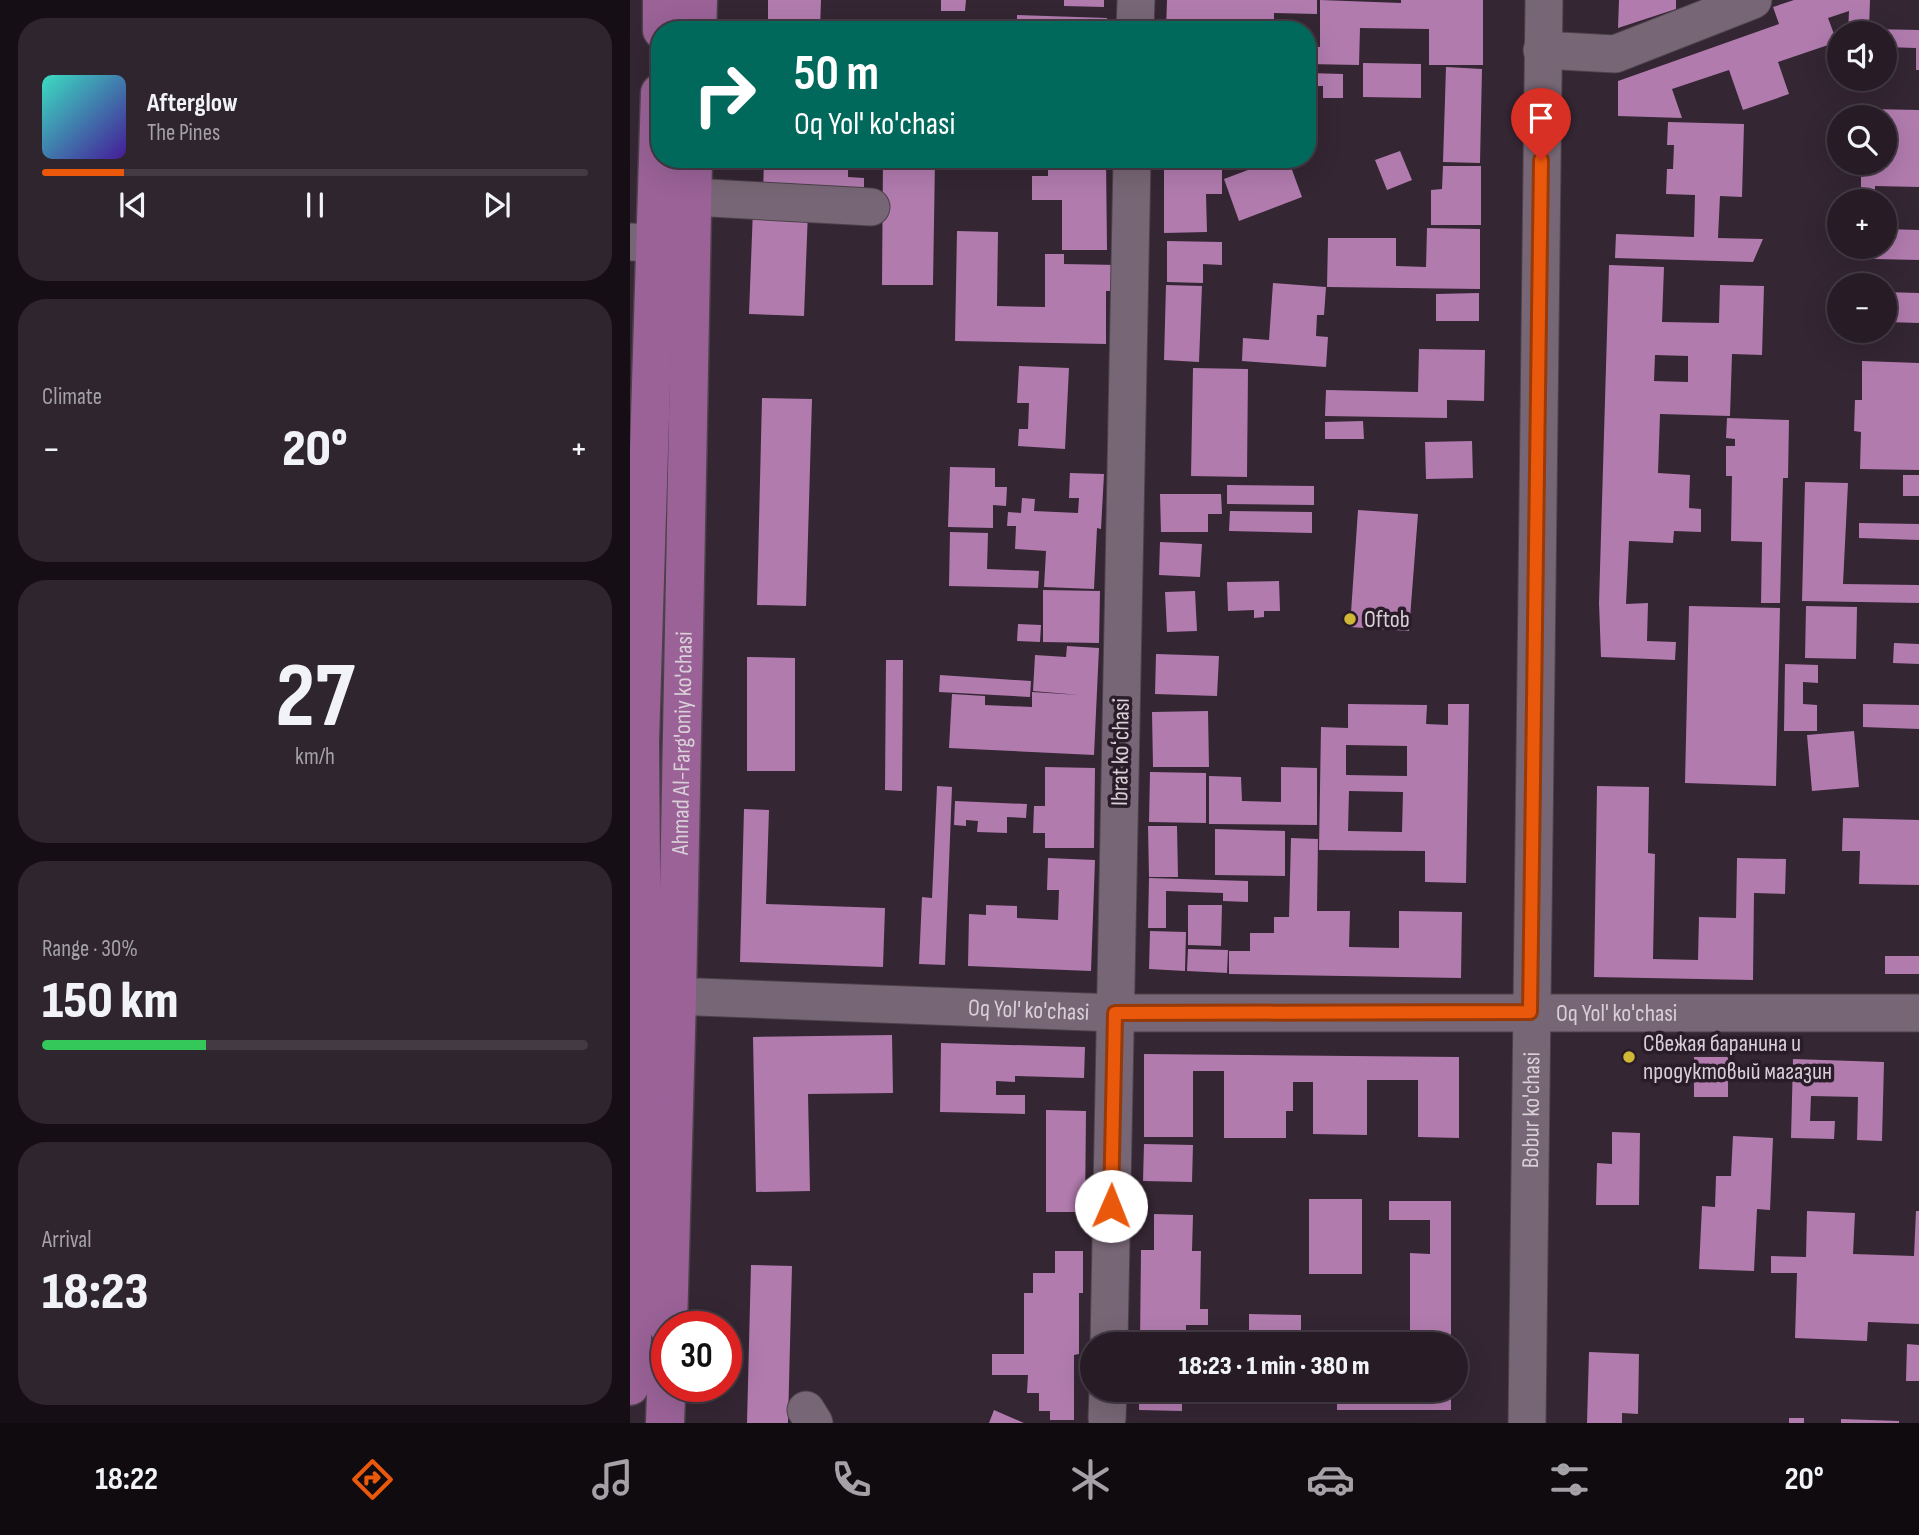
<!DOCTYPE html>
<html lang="en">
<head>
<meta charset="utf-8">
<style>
	:root { --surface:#271c26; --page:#2f252e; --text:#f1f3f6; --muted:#a4a1a7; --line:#433a43; --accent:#ea580c }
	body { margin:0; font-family:"Sofia Sans Condensed",sans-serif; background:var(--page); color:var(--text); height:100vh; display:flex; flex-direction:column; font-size:26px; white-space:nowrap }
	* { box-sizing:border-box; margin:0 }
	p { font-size:23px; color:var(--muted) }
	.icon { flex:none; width:38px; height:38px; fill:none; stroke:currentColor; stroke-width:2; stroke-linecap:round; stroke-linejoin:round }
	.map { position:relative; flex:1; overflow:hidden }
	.panel { display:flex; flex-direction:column; gap:18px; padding:18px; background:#150f15; width:630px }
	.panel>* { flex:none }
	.top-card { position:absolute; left:21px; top:21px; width:665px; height:147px; border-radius:28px; box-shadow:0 7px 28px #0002,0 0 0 2px var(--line); background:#00695c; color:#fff; overflow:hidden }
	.buttons { position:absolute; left:1197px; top:21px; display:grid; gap:14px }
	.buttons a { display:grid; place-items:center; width:70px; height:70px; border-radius:50%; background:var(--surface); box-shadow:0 7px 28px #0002,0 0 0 2px var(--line); font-size:35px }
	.speed { position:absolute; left:21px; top:1311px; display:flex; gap:14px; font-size:35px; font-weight:700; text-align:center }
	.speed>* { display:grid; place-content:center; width:91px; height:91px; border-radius:50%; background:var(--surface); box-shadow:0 7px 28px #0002,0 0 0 2px var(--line); line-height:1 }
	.speed .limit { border:10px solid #d22; background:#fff; color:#111 }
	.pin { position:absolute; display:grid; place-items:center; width:60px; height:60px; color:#fff; margin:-72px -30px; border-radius:50% 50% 50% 0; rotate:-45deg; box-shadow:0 0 7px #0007 }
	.pin .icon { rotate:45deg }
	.me { position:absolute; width:77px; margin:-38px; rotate:1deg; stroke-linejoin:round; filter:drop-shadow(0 0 5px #0008) }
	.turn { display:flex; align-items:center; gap:24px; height:147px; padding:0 28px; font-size:32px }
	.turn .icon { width:91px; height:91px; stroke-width:2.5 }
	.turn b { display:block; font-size:49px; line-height:60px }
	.big { font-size:52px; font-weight:800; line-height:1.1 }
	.panel .card { flex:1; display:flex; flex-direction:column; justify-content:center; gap:10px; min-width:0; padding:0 24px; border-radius:28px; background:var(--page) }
	.panel .dial { align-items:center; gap:0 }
	.dial b { font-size:91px; line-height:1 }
	.song { display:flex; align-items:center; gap:21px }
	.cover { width:84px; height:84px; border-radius:10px; background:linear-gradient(135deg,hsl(170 70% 55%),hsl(260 70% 35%)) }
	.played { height:7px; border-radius:4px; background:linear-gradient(90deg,var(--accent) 15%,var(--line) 15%) }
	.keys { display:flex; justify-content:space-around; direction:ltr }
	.heat { display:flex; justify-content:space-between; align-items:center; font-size:38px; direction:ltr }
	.charge { height:10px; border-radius:5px; background:linear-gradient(90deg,#34c759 30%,var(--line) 0) }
	.trip { position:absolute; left:450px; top:1332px; width:388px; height:70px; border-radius:35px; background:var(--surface); box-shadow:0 7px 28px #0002,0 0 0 2px var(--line); font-weight:800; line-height:70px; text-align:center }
	.dock { display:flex; height:112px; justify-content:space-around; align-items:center; background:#100b0f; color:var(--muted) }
	.dock .icon { width:49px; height:49px }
	.dock .current { color:var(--accent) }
	.dock b { font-size:32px; color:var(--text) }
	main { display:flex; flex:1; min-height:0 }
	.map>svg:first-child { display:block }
	.building { fill:#b17bae; fill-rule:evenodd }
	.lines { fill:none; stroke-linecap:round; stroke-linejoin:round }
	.minor-casing { stroke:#4c414b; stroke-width:39 }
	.major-casing { stroke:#4c414b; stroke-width:41 }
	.minor { stroke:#776675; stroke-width:37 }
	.major { stroke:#9a6297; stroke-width:38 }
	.route-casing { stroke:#983908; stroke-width:18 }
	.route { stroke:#ea580c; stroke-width:12 }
	.poi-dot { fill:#d1b736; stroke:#2a1c29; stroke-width:2.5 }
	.labels { text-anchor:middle; stroke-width:7; stroke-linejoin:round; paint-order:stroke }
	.poi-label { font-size:24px; fill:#d8cfd7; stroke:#2a1c29; text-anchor:start }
	.street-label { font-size:24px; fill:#d8cfd7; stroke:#2a1c29 }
</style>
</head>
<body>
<main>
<section class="panel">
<div class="card">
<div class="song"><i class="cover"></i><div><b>Afterglow</b><p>The Pines</p></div></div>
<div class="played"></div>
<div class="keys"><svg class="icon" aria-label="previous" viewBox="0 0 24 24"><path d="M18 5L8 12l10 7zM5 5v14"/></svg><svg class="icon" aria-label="pause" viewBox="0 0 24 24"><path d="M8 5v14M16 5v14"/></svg><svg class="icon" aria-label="next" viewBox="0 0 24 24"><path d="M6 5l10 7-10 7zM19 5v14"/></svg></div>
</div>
<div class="card"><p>Climate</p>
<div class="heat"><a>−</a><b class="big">20°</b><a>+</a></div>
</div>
<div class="card dial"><b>27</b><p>km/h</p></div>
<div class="card"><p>Range · 30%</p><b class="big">150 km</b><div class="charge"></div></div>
<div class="card"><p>Arrival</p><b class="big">18:23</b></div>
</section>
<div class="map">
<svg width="1289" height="1423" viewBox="0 0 1289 1423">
	<rect width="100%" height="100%" fill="#342633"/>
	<path class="building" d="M138,0H191L190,30H138Z
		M311,0H336L335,11H311Z
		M434,0H474V7L434,6Z
		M537,0H687V14L644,13V30H536Z
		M690,0L771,3V0H853V65H799V29L730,28L729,65L677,64V46L690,47Z
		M989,0H1046V9L988,28Z
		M1164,0H1240L1239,29L1289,30V70H1286V48L1255,47V33H1218L1219,11L1198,18L1207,42L1148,62L1159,94L1113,110L1099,70L1042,89L1052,118L988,116V81L1149,24L1143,7Z
		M387,15L477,18V30H387Z
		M733,63L791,64V98L733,97Z
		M816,67L852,69L850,163L813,162Z
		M677,73L713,74V98H693V86H677Z
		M1236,109L1289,110V187L1245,186V201H1231V167H1235V163H1255V117H1235Z
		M1038,122L1114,124L1112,197L1090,196L1088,238L1133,239L1123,262L985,258L986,234L1064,237L1065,195L1036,194L1037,169H1043L1044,145H1037Z
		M770,151L782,180L757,190L745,160Z
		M134,159L218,161V177L234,178V197L133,194Z
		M253,159H305L303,285H252Z
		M418,159H476L477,250H432V200H402V176H418Z
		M534,159H592V194H576L577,232L534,233Z
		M647,159H658L672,197L609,221L594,179Z
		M813,166H851V225H801V190L812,189Z
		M123,209L178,211L174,316L119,314Z
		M797,228L850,229V289L697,287L698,238H766V266L796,267Z
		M1255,229L1289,230V260L1244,259L1245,247H1255Z
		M327,231L368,232L367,306L415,307V254H434V264L489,265V291H476V344L325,341Z
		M537,241L592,242V265L573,264V283L537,282Z
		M979,265L1034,267L1032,322L1089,323L1090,285L1134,286L1132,355L1102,354L1100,416L1030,414L1028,473L1060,475L1059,508L1071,509V532L1044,531L1043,543L999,541L996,604L1018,603L1017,641L1046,642L1045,660L971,657L969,603ZM1025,355L1058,356V382L1024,381Z
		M643,283L696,287L694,315H687L686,336L698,337L696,367L612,361L613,338L639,340Z
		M536,285L572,286L569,362L534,360Z
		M1255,292L1289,293V323L1255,322Z
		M849,293V321H806V294Z
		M789,349L855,350L854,401L817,400V418L695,416L696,390L788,392Z
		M1232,361L1289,363V470L1230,469L1231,432L1224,431L1225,400H1232Z
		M389,366L439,368L435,449L388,446L389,429H398L399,403H387Z
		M563,368L618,369L617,477L561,476Z
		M132,398L182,399L176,606L127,605Z
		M1097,418L1159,420L1158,478H1153L1150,603H1131L1132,542L1101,541L1102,476H1096V446H1105V439L1096,438Z
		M733,421L734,439H695V422Z
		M842,441L843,478L796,479L795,442Z
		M320,467L365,468V487H377L376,506L363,505V528L318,527Z
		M440,473L474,474L471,529L467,528L464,589L414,587L416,551L385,549L386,526H377L378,512L391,513L392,498L405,499L404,511L448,513L449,498H439Z
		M1273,475H1289V496H1273Z
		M1175,482L1218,483L1213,584L1289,585V603L1172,601Z
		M597,485L684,486V505L597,504Z
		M530,494H591L592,514H578V532H531Z
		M728,510L788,514L779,631L720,627Z
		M600,511L682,512V533L599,531Z
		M1229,523L1289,524V540L1229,538Z
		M320,532L358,533L357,569L409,571L408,588L319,586Z
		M530,542L572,544L570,577L529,575Z
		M649,581L650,611H634V617L624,618V610L598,611L597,582Z
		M413,590L470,591L469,643L413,642Z
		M565,591L567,631L537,632L535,592Z
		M1059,606L1150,608L1146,786L1055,783Z
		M1176,606L1227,607L1226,659L1175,658Z
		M388,624L411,625L410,642L387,641Z
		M1264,643L1289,644V664L1263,663Z
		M437,646L469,648L464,755L319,748L322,694L355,696V705L402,707V692L449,695L403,691L405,655L436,657Z
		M526,654L589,656L587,696L525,694Z
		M117,657L165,658V771H117Z
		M256,660H273L272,791L255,790Z
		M1155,664L1188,665V683L1173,682V704L1187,705V731H1154Z
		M310,675L401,681L400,697L309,692Z
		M718,704L797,705L796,724L818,725V704H839L836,883L795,882V851L689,850L691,727L718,728ZM716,745L777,746V776L716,775ZM719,791L773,792L772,832L718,831Z
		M1233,704L1289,705V729L1233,727Z
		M578,711L579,767H523L522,712Z
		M1224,731L1229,787L1182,791L1177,735Z
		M415,767L465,768L464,848H415V833H403L404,806H415Z
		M651,767L687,768V825L579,824V776L611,777L612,801L651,802Z
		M520,772L576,773V823L519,822Z
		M307,786L322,787L315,965L289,964L292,897L302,898Z
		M967,786L1019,787L1018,853L1025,854L1023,959L1068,960L1069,917L1106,918L1107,858L1156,859L1155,894L1124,893L1123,980L964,977Z
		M325,801L397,804L396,818L377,817V833L347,832L348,821L336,820V826L324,825Z
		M114,809L139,810L136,904L255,908L253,967L110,962Z
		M1213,818L1289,820V885L1229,884L1230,851H1212Z
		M518,826H547L548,877H519Z
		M585,829L655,831V876L585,875Z
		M661,838L688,839L687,911H720L719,947L769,948V911L832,912L831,978L599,974V951H620V933H644V917H659Z
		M418,858L465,860L461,971L338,966L339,914L356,915V905L387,906V918L428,920L429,890H417Z
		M519,878L618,881V902L593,901V893L536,891V928H518Z
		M558,905H592L591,946L558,945Z
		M520,931L556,932L555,971L519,969Z
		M558,949L598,950L597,973L557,971Z
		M1255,956H1289V974H1255Z
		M262,1035L263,1093L178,1094L180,1191L126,1192L123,1037Z
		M311,1043L455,1047L454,1078L385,1076V1082L366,1081V1095H395V1114L310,1112Z
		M514,1054L829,1057V1138L788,1137V1080H737V1135L683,1134V1082H663V1111H656V1138H594V1071H563V1137H514Z
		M1064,1057H1098V1097H1064Z
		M1163,1059L1254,1062L1252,1141L1227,1140L1228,1097L1181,1096L1180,1121H1205L1204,1139L1161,1138Z
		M416,1110L456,1111L455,1212H416Z
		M982,1132L1010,1133L1009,1205H966L967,1163L982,1164Z
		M1103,1136L1143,1138L1140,1210L1127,1209L1124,1271L1069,1269L1072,1206L1085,1207L1086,1176H1101Z
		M514,1144L563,1145L562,1182L513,1181Z
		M679,1199H732V1274H679Z
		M759,1201H821V1344H754V1341H780V1253L800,1254V1220H759Z
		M1177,1211L1225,1213L1223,1254L1284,1256L1286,1211H1289V1324L1238,1322L1237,1341L1165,1338L1167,1273H1141V1256L1176,1257Z
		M524,1214L563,1215L562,1251H571L570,1309H578V1325H556V1344H510L511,1250H524Z
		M425,1251H453V1293H449V1354L444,1355V1420H420V1411H409V1393H397L398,1375H362V1354H394V1293H403V1273H425Z
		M121,1265L162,1266L158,1423H117Z
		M619,1314L671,1315V1344H619Z
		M1277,1344L1289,1345V1381H1276Z
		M959,1352L1009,1354L1008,1414L992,1413V1423H957Z
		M509,1390H615V1403L552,1402V1411L509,1410Z
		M707,1390H821V1410H707Z
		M364,1410L394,1423H359Z
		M1159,1418H1174V1423H1159Z
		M1211,1419L1269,1421V1423H1211Z"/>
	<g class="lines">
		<defs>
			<g id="minor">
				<path d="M505,30L506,0"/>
				<path d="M912,50L985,54L1123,0"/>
				<path d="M62,197L241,207"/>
				<path d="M0,242L25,243"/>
				<path id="s1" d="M16,995L485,1013H1289"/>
				<path d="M479,1344L502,159"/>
				<path d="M176,1410L184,1423"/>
				<path d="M477,1418L478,1390"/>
				<path id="s2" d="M897,1423L914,0"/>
			</g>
			<g id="major">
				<path d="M32,30V0"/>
				<path d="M67,30L68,0"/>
				<path id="s3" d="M38,1326L47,996L63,159"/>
				<path d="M0,1386L8,1193L12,995L10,741L30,93"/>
				<path d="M35,1423L37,1369"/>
			</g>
		</defs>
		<use href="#minor" class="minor-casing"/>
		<use href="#major" class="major-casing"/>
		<use href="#minor" class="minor"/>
		<use href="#major" class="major"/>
	</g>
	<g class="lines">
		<defs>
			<path id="route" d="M481,1206L485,1013L900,1012L911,160"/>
		</defs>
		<use href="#route" class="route-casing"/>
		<use href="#route" class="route"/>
	</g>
	<g class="poi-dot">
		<circle cx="720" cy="619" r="7"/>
		<circle cx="999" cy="1057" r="7"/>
	</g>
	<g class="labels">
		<g class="poi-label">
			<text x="734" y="627">Oftob</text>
			<text x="1013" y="1051">Свежая баранина и<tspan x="1013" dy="28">продуктовый магазин</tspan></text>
		</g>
		<g class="street-label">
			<text dy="8" stroke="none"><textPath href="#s3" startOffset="583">Ahmad Al-Farg'oniy ko'chasi</textPath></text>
			<text transform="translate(490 752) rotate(-89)" y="8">Ibrat koʻchasi</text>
			<text dy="8" stroke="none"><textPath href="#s1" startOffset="383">Oq Yol' ko'chasi</textPath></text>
			<text dy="8" stroke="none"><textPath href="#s1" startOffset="971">Oq Yol' ko'chasi</textPath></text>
			<text dy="8" stroke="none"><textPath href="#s2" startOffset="313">Bobur ko'chasi</textPath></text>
		</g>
	</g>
</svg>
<div class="buttons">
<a><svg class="icon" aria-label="sound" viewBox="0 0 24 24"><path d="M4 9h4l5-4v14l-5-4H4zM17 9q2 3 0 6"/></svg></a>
<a><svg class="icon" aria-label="search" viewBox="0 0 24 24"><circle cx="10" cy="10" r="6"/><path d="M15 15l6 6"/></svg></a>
<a>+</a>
<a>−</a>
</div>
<div class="speed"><div class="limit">30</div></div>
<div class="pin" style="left:911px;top:160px;background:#d93025"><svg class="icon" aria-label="arrive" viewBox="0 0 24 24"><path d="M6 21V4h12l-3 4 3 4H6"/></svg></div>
<svg class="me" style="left:481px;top:1206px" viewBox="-20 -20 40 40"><circle r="19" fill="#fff"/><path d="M0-13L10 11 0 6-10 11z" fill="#ea580c"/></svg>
<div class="trip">18:23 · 1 min · 380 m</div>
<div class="top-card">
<div class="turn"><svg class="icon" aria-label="right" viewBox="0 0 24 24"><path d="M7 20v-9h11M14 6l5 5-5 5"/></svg><div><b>50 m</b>Oq Yol' ko'chasi</div></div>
</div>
</div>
</main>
<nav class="dock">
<b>18:22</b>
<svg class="icon current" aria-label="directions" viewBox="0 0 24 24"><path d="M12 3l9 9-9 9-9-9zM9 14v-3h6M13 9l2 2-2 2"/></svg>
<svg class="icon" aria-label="music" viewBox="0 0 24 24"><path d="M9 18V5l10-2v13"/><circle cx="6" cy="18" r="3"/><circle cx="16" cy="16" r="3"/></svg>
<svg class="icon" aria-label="phone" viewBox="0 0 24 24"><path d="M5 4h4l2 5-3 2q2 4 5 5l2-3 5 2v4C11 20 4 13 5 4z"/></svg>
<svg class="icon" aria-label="climate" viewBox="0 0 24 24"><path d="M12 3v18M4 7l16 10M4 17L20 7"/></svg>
<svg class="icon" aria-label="car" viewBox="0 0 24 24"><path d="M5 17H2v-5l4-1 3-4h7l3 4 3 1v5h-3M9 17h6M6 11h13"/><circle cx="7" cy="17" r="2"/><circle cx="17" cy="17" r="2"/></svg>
<svg class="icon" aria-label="filters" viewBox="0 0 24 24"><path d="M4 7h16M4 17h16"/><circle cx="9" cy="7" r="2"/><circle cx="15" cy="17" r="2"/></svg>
<b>20°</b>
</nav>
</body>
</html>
